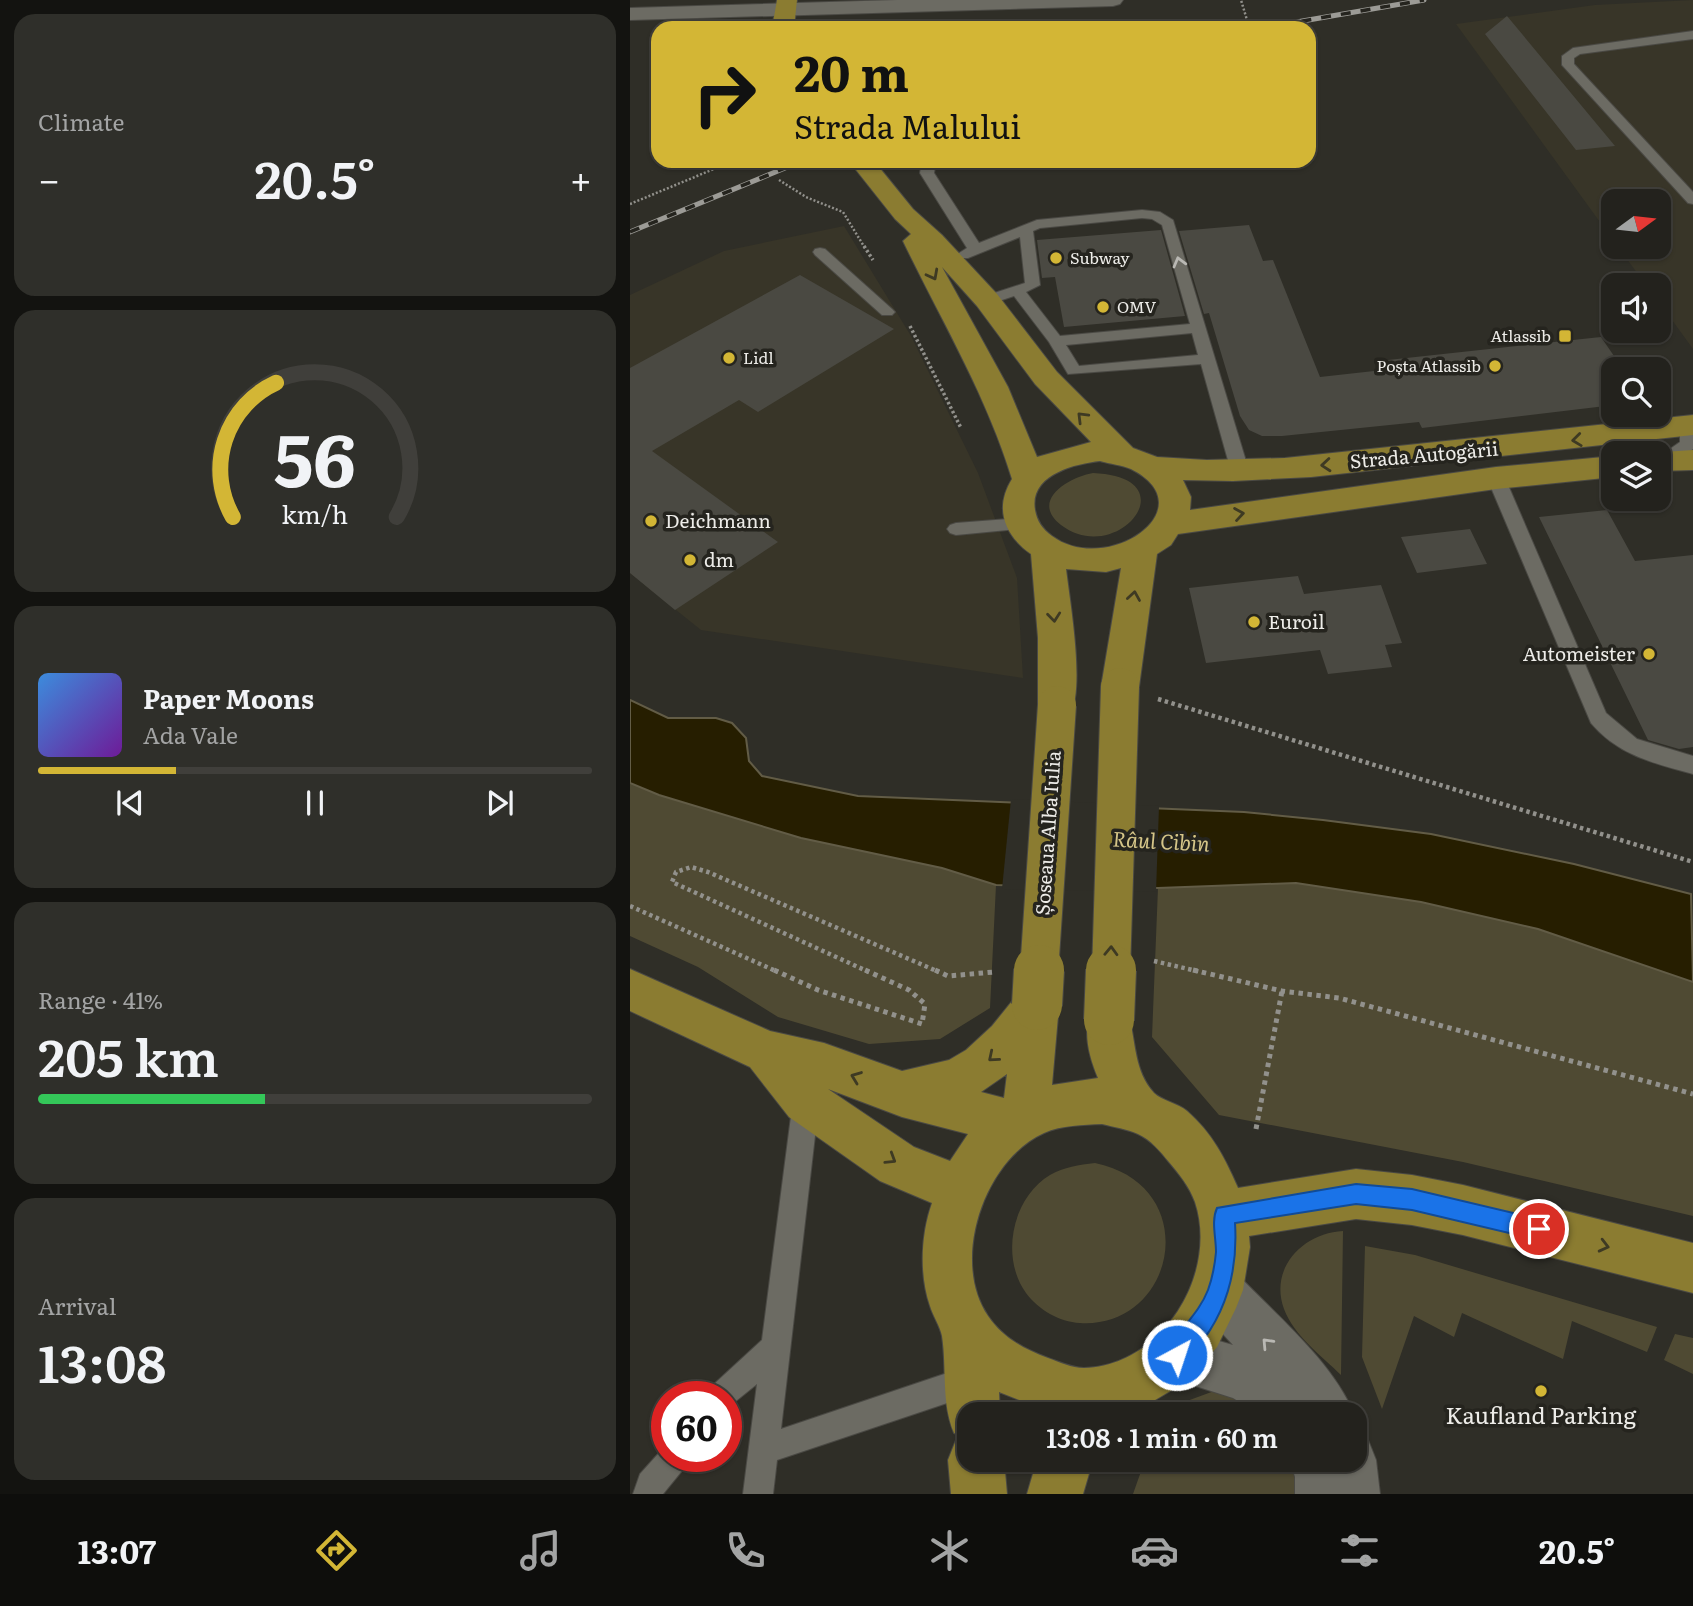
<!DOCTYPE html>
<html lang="en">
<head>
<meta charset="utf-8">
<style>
	:root { --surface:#23221d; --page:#2f2f2a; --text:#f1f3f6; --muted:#a3a4a4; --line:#403f3b; --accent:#d3b635 }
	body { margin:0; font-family:Literata,serif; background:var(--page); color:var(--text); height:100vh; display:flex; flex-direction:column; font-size:26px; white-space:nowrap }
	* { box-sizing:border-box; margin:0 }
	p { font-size:23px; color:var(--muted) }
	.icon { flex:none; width:38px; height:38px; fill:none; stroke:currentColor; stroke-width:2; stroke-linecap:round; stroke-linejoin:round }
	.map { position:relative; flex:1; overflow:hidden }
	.drawer { display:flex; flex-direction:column; gap:14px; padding:14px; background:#131310; width:630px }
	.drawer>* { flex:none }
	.hud { position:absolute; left:21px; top:21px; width:665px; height:147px; border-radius:21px; box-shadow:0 2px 5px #0004,0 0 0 2px var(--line); background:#d3b635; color:#111; overflow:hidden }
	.needle { width:46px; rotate:75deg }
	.fabs { position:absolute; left:971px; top:189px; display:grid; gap:14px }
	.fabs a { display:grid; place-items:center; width:70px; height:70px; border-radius:14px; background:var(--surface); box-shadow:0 2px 5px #0004,0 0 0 2px var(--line); font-size:35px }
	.speed { position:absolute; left:21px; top:1381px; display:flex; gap:14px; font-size:35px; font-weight:700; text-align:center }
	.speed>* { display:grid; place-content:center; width:91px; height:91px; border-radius:50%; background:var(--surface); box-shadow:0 2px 5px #0004,0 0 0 2px var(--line); line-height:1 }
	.speed .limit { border:10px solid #d22; background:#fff; color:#111 }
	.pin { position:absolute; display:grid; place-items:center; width:60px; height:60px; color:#fff; margin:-30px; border:4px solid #fff; border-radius:50%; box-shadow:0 2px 7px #0007 }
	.me { position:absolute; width:77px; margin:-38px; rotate:40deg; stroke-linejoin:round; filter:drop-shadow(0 0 5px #0008) }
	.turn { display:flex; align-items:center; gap:24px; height:147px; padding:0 28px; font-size:32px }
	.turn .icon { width:91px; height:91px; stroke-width:2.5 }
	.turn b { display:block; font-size:49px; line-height:60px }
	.big { font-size:52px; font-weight:600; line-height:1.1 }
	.drawer .widget { flex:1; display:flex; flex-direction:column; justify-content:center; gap:10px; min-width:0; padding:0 24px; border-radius:21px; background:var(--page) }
	.drawer .dial { align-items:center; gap:0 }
	.dial svg { height:182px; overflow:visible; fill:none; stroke:var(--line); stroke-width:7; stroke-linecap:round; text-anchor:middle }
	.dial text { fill:var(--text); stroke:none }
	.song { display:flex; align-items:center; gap:21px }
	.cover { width:84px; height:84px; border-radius:10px; background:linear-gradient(135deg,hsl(210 70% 55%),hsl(280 70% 35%)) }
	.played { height:7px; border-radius:4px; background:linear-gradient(90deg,var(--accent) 25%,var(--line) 25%) }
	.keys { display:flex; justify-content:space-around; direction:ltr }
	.heat { display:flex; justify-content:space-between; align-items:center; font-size:38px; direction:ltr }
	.charge { height:10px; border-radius:5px; background:linear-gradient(90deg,#34c759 41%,var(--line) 0) }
	.trip { position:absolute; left:327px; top:1402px; width:410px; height:70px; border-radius:21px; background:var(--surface); box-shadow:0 2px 5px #0004,0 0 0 2px var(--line); font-weight:600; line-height:70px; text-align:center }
	.dock { display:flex; height:112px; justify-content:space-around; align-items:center; background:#0e0e0c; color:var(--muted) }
	.dock .icon { width:49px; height:49px }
	.dock .selected { color:var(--accent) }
	.dock b { font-size:32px; color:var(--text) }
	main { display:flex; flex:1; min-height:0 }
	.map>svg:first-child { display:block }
	.built { fill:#383528 }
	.green { fill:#4f4a33 }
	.water { fill:#261e00; stroke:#625c46; stroke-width:2 }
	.pier { fill:#2f2e27 }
	.building { fill:#4a4942 }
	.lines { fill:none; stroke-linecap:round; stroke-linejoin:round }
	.service-casing { stroke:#4a4944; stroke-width:2 }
	.minor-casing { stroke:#4a4944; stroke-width:2 }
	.primary-casing { stroke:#4a4944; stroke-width:2 }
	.path-far3 { stroke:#92918c; stroke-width:2.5; stroke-dasharray:2 2; stroke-linecap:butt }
	.path-far2 { stroke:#92918c; stroke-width:3.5; stroke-dasharray:2.5 2.5; stroke-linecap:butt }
	.path-far1 { stroke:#92918c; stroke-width:4.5; stroke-dasharray:3.5 3.5; stroke-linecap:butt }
	.path { stroke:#92918c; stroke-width:5; stroke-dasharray:4.5 4.5; stroke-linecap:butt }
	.service { fill:#6c6b63; fill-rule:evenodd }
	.minor { fill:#6c6b63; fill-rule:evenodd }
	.primary { fill:#8b7c31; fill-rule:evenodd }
	.rail-casing { stroke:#9c9b96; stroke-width:5 }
	.rail { stroke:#25241e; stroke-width:3.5; stroke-dasharray:10; stroke-linecap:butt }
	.primary-bridge-far1-casing { stroke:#4a4944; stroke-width:40; stroke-linecap:butt }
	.primary-bridge-casing { stroke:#4a4944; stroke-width:52; stroke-linecap:butt }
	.primary-bridge-far1 { stroke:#8b7c31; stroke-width:38 }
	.primary-bridge { stroke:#8b7c31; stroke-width:50 }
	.oneway { stroke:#b9b8b3 }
	.oneway2 { stroke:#3e3a23 }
	.route { fill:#1a73e8; stroke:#114b97; stroke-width:2 }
	.poi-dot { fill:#d3b635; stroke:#25241e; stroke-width:2.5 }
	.labels { text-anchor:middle; stroke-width:7; stroke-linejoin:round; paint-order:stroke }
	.far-poi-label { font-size:16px; fill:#edece8; stroke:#25241e; text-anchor:start }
	.street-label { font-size:19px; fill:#edece8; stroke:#25241e }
	.poi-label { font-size:19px; fill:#edece8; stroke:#25241e; text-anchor:start }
	.water-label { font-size:21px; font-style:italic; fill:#d5c588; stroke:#25241e }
	.near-poi-label { font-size:23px; fill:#edece8; stroke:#25241e }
</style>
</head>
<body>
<main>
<section class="drawer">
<div class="widget"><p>Climate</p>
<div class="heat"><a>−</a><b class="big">20.5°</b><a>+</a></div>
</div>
<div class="widget dial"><svg viewBox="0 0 100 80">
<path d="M14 69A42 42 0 1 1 86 69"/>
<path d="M14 69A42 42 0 0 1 33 10" stroke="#d3b635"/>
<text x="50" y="56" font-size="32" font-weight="700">56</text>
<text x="50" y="72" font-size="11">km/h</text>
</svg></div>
<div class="widget">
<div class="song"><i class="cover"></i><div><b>Paper Moons</b><p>Ada Vale</p></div></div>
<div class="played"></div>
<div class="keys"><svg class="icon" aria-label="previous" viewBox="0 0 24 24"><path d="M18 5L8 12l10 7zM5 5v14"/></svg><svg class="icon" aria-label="pause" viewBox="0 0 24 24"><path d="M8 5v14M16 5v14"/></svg><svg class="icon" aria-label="next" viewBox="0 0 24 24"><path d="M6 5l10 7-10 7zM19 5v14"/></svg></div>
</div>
<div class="widget"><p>Range · 41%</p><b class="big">205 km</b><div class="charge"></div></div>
<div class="widget"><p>Arrival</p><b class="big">13:08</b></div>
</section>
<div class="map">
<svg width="1063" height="1494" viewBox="0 0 1063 1494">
	<rect width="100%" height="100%" fill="#2f2e27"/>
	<path class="built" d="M1063,0V349L1029,302V285H1016L988,247H1029V201H984L983,240L826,24L965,5Z
		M214,226L281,336L348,473L387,578L393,678L71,630L0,573V295L94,251Z"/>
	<path class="green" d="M463,473C561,477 487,568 431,525C399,500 440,477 463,473Z
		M0,783L29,795L312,868L366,885L360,1008L310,1039L239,1044L148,1017L68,967L0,936Z
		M666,883L791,902L907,929L1063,982V1216L833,1162L589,1115L522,1037L528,888Z
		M465,1163C575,1186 546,1329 450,1323C429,1322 409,1310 396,1293C370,1257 382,1198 420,1175C434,1167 449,1165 465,1163Z
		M713,1231L711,1375C692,1356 664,1336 654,1309C639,1268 673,1233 713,1231Z
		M735,1246L785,1255L1027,1327L1017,1352L942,1321L933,1359L832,1313L824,1337L784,1316L752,1409L732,1357Z
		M1045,1334L1063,1338V1374L1034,1360Z
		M595,1387L649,1414H542L557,1401Z
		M515,1460H674L677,1491L664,1494H503Z"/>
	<path class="water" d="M0,700L38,718H86L102,723L116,738L119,761L132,776L228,796L614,812L693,820L801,834L944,864L1061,894L1063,982L908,929L791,902L666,883L528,888L366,885L312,868L171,838L29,795L0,783Z"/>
	<path class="pier" d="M381,799L529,806L526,892L372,889Z"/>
	<path class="building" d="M877,16L985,146L946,150L855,34Z
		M619,225L633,261L643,260L690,377L762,369L758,360L971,337L984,356V405L792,428L789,422L652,436H632L619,430L610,416L579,313L574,314L549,231Z
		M531,230L555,316L434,327L425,277L412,278L407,240Z
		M170,275L264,329L128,412L109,400L22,451L148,542L45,610L0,573V368Z
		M977,510L1005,561L1063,555V747L1049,749L1018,740L909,517Z
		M840,529L857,564L787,573L771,537Z
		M668,576L674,594L751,585L772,643L755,645L762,667L698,674L690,650L576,663L559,588Z"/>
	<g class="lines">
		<defs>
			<path id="service" d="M1063,31V39L950,54L944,58V64L1063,192V204L1058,203L932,65V56L943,48Z
				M292,161H306L304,173L349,243L407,220L512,210L530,212L543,220L619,471L616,475H604L601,471L571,364L438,374L419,342L384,296L357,305L352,303L349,300L352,297L395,283L390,237L338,258H328L326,255L337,248L290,173ZM512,218L522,219L532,225L560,324L430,336L396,292L410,285L403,231L410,228ZM562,333L568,355L449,366L436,345Z
				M190,248L195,249L262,309L265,312L262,315H252L185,255L183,252L185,249Z
				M1058,421L1063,422V449L1042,464H1030V456L1050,442V426Z
				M866,472L875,478L976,713L1007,739L1063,756V774C1023,763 988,755 961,723L857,478Z
				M391,518L397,520L400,524L397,528L326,535L320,533L317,529L320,525L326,523Z
				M176,1089L185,1092L189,1101L151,1429L341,1365L351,1370L356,1380L351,1390L341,1395L147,1460L143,1494H113L127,1384L96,1409V1396H77L82,1386L132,1340L163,1101L167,1092Z
				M37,1444V1456H59L55,1467L33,1494H3L10,1474Z"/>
			<path id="minor" d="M267,0H493L490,4L483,6L0,20V8Z
				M588,1265L606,1273C646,1315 702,1361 724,1414H629L603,1398L528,1374L521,1355L528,1336L547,1329L603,1345L570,1309L562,1291L570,1273Z
				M724,1435L738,1440L746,1460L750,1494H665V1477L660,1460H724Z"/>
			<path id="primary" d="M147,0H167L164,28H142Z
				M219,161H244L283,209L312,235L367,294L427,372L503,448L527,457L577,460L655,458L1063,415V435L681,477L603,481L553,480L561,497L560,510L866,467L984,456V477L866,489L548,534L541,545L527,554L509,687L503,697L490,701L477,697L471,687L491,568L476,572L436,569C440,602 455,688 440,715L427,720L414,715L408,705V638L401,554C374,535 364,508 382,479C356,394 311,320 273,241L281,234L265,219ZM312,267L347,306L405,384L461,442L407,457L378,387ZM470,461C480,464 492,465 501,469C578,508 477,577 422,536C412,529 407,521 405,510C399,475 444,464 470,461Z
				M1063,450V470L1029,471V453H1019Z
				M0,969L140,1031L194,1043L272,1071L319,1060L336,1050L362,1026L391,990L407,984L423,990L429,1005L422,1085L468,1078C458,1054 452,1030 463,1005L479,999L495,1005C507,1033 501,1068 524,1093C532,1101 548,1103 557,1111C582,1133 595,1158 608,1188L726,1169L782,1175L833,1185L1063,1243V1293L833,1235L782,1225L726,1219L619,1236L620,1247L613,1290L606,1308L587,1347L559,1380L520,1403L489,1414H425L369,1392L370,1414H340V1460H374L377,1494H321L318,1460L326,1440L334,1437L324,1433C311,1402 317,1369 312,1336C310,1326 303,1316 300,1306C289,1274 291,1234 302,1203L250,1181L159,1117L120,1067L0,1011ZM377,1074L374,1098L351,1092ZM198,1089L272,1117L338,1134L320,1161L284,1147ZM472,1124C484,1127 497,1129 508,1134C521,1140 530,1151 539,1162C550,1175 559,1186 565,1202C589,1274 532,1366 454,1368C442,1368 429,1362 418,1358C394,1349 373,1338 358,1316C320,1261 354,1160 414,1133C432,1125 453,1125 472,1124Z
				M407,1460H463L453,1494H397Z"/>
		</defs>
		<use href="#service" class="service-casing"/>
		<use href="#minor" class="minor-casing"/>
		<use href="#primary" class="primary-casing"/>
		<path class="path-far3" d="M588,28L617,20L611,0
			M127,161L128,164
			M149,180L176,197L213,212L235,248
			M0,204L103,161"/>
		<path class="path-far2" d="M234,246L243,260
			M280,326L331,428"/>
		<path class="path-far1" d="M528,699L1063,862
			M0,906L148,972
			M524,961L571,972
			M239,972L42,882L46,872L61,867L78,872L309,972"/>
		<path class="path" d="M144,970L188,990L292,1024L295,1004L279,990L235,970
			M305,970L318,976L364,972
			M563,970L652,991L709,998L1063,1094
			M626,1129L652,991"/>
		<use href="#service" class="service"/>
		<use href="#minor" class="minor"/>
		<use href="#primary" class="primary"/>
		<defs>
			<path id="rail" d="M632,28L794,0
				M0,232L172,161"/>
		</defs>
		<use href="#rail" class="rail-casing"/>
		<use href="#rail" class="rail"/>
		<defs>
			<path id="primary-bridge-far1" d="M409,972L427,705
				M481,972L490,687"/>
			<path id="primary-bridge" d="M407,1005L409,970
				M479,1020L481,970"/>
		</defs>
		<use href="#primary-bridge-far1" class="primary-bridge-far1-casing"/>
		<use href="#primary-bridge" class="primary-bridge-casing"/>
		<use href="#primary-bridge-far1" class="primary-bridge-far1"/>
		<use href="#primary-bridge" class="primary-bridge"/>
	</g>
	<defs><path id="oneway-chevron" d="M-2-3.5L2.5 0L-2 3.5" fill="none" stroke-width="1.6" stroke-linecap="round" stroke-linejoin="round" transform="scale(1.75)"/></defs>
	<g class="oneway">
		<use href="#oneway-chevron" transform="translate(549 262) rotate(-105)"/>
		<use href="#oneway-chevron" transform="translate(637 1343) rotate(-133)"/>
	</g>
	<g class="oneway2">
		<use href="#oneway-chevron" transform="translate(303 275) rotate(62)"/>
		<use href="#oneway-chevron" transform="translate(452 417) rotate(-135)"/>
		<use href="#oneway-chevron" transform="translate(947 440) rotate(173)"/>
		<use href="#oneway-chevron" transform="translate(696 465) rotate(175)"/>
		<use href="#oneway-chevron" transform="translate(609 514) rotate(-9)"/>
		<use href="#oneway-chevron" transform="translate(504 596) rotate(-81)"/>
		<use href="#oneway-chevron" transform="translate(424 617) rotate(84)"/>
		<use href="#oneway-chevron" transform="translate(481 951) rotate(-88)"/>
		<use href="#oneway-chevron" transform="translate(363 1057) rotate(140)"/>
		<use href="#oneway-chevron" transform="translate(226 1077) rotate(-159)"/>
		<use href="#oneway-chevron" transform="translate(261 1159) rotate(32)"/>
		<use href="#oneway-chevron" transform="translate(974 1246) rotate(14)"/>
	</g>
	<path class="route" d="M726,1184L782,1189L909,1219L917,1222L920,1229L917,1237L909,1240L782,1210L726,1204L605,1223C608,1270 597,1312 567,1348C560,1356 556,1362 547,1366L539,1363L536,1355C545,1332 568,1316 578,1290C582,1279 585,1263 586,1252C586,1237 581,1221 587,1208Z"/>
	<g class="poi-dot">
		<circle cx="426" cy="258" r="7"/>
		<circle cx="473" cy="307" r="7"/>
		<rect x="928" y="329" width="14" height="14" rx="3.5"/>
		<circle cx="99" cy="358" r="7"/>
		<circle cx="865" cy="366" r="7"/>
		<circle cx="21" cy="521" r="7"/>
		<circle cx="60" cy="560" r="7"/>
		<circle cx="624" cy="622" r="7"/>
		<circle cx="1019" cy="654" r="7"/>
		<circle cx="911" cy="1391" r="7"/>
	</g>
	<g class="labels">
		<g class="far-poi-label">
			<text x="440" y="264">Subway</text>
			<text x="487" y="313">OMV</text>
			<text x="921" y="342" text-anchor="end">Atlassib</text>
			<text x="113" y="364">Lidl</text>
			<text x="851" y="372" text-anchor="end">Poșta Atlassib</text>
		</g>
		<g class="street-label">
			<text transform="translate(794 455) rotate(-5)" y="7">Strada Autogării</text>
			<text transform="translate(418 833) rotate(-86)" y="7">Șoseaua Alba Iulia</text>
		</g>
		<g class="poi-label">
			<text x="35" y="528">Deichmann</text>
			<text x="74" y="567">dm</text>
			<text x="638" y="629">Euroil</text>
			<text x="1005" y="661" text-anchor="end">Automeister</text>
		</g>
		<g class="water-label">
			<text transform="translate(531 842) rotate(3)" y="7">Râul Cibin</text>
		</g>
		<g class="near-poi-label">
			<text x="911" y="1424">Kaufland Parking</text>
		</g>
	</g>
</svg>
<div class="fabs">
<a><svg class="needle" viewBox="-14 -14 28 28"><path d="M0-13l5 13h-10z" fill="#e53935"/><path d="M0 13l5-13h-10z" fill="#a3a4a4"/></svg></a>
<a><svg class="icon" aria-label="sound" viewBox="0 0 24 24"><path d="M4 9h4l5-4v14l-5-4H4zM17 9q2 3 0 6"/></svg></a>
<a><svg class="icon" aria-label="search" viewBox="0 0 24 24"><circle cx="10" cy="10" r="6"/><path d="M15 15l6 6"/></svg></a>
<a><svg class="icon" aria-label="layers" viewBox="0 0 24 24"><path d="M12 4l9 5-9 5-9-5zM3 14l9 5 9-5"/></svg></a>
</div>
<div class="speed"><div class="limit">60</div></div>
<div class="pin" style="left:909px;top:1229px;background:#d93025"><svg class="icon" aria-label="arrive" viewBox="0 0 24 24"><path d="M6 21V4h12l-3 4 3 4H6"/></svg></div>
<svg class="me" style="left:547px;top:1355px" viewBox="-20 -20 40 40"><circle r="17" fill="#1a73e8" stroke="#fff" stroke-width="3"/><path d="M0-11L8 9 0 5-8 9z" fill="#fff"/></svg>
<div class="trip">13:08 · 1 min · 60 m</div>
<div class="hud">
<div class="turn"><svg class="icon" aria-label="right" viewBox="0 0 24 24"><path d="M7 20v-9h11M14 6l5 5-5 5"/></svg><div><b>20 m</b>Strada Malului</div></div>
</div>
</div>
</main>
<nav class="dock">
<b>13:07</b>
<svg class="icon selected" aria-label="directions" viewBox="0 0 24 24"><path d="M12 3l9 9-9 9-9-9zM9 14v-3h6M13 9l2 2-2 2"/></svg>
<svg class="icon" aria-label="music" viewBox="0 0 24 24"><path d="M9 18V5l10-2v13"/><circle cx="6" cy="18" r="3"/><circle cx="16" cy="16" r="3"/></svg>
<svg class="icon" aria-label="phone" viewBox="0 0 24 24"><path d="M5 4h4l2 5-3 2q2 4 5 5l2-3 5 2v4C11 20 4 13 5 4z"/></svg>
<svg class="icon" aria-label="climate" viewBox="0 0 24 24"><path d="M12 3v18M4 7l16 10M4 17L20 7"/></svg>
<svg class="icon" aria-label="car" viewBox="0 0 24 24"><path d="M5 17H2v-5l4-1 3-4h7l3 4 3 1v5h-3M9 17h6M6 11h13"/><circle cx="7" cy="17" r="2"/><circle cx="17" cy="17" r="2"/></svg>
<svg class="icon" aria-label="filters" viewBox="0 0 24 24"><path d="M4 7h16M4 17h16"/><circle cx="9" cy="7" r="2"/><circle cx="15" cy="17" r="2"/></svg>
<b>20.5°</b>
</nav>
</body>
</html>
